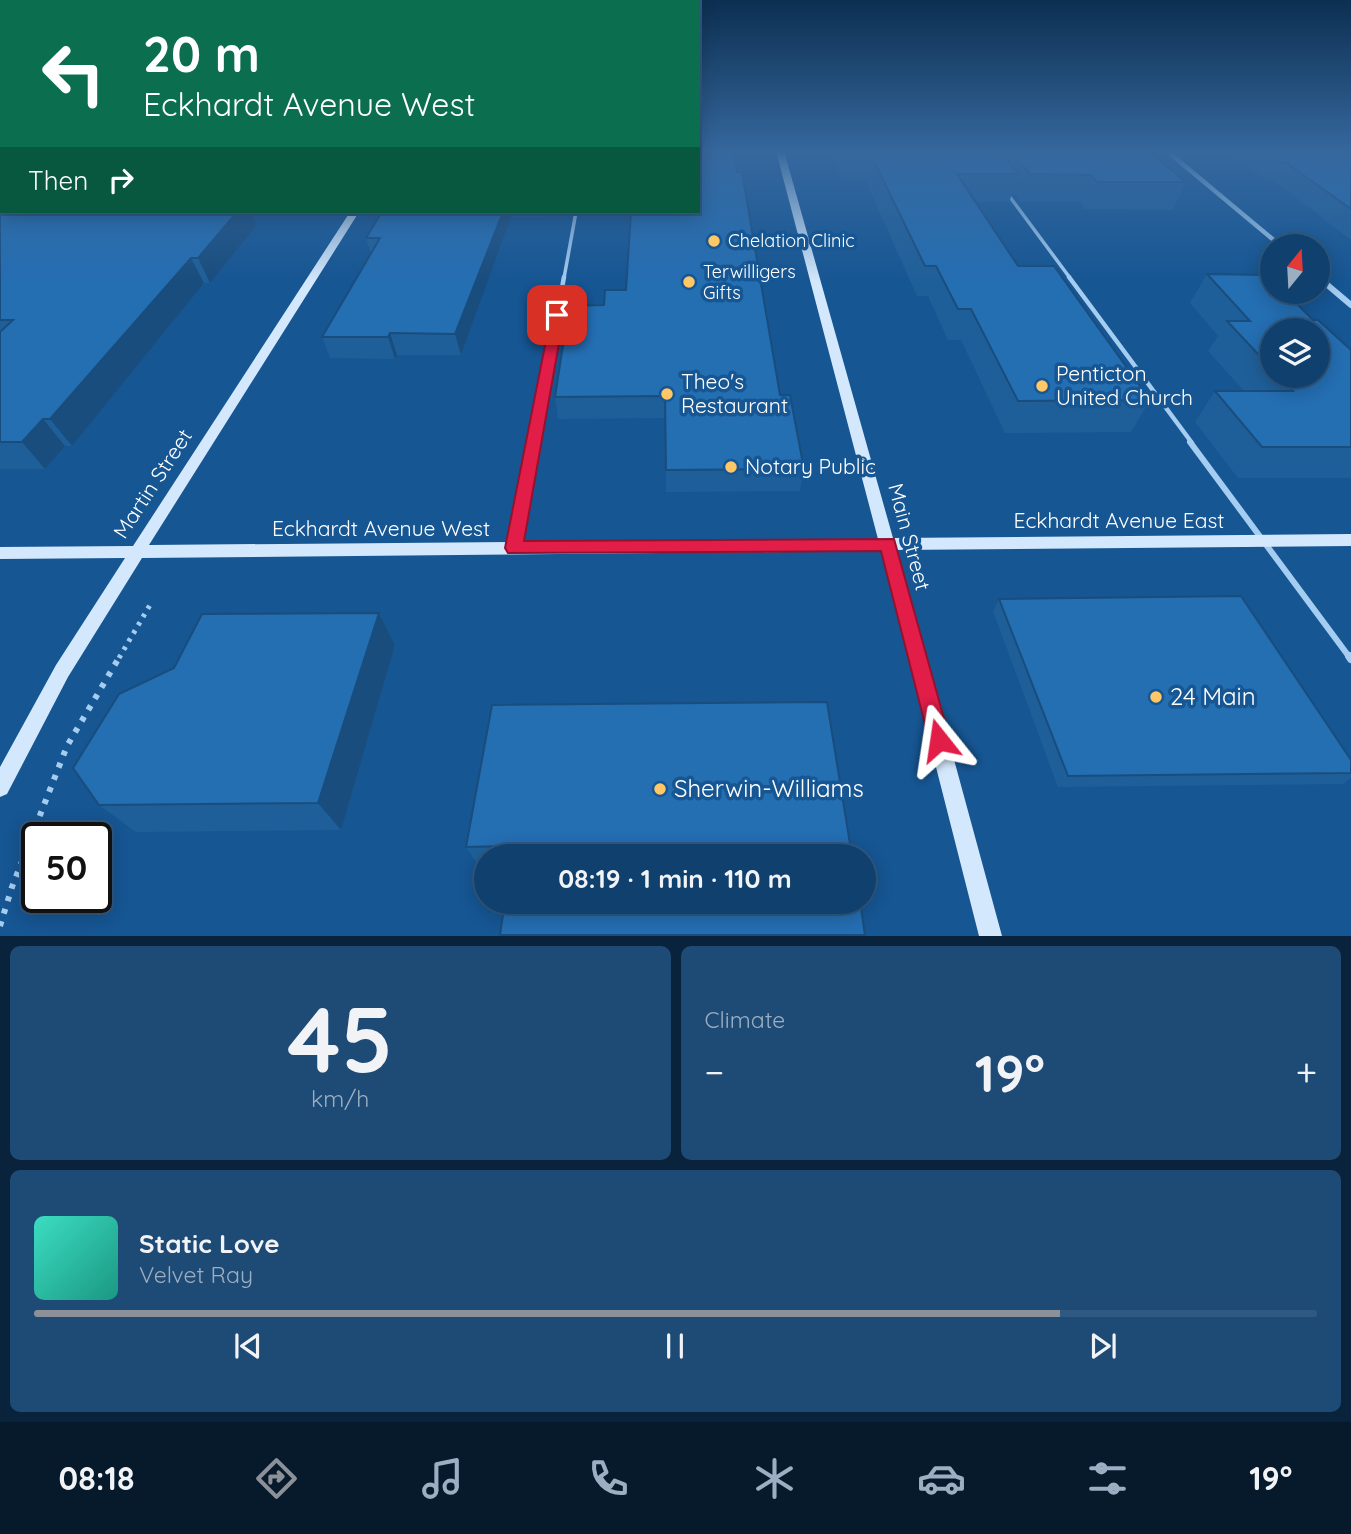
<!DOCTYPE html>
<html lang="en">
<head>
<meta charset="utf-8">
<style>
	:root { --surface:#10406e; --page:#1e4b76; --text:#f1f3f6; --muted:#9cafc2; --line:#305981; --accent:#8c9099 }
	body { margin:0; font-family:Quicksand,sans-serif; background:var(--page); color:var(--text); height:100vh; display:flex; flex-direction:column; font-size:26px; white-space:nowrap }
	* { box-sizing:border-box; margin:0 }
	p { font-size:23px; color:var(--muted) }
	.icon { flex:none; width:38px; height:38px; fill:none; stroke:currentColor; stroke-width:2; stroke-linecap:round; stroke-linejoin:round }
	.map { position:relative; height:936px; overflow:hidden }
	.sheet { display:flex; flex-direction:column; gap:10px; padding:10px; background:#09233c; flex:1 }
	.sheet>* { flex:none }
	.guide { position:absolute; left:0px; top:0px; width:700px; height:214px; box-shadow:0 4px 18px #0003,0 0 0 2px var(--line); background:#0b6e4f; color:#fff; overflow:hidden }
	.needle { width:46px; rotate:18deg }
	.fabs { position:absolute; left:1260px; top:234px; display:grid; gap:14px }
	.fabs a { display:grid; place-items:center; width:70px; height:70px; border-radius:50%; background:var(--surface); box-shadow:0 4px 18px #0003,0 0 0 2px var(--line); font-size:35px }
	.speed { position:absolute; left:21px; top:822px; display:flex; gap:14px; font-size:35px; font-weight:700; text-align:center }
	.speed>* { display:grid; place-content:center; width:91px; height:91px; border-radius:50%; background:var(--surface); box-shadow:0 4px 18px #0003,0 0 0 2px var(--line); line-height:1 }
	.speed .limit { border:4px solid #111; border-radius:10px; background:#fff; color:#111 }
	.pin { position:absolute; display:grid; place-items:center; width:60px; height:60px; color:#fff; margin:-30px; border-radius:14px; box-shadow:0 4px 10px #0006 }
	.me { position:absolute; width:77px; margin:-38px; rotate:345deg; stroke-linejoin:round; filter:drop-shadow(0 0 5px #0008) }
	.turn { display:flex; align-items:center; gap:24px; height:147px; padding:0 28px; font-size:32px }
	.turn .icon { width:91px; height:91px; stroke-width:2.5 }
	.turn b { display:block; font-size:49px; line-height:60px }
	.then { display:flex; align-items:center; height:66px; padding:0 28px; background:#0003; gap:14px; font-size:26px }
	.big { font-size:52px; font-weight:700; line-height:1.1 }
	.sheet .widget { flex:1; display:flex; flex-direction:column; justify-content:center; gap:10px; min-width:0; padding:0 24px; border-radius:10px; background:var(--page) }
	.sheet .dial { align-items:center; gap:0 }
	.dial b { font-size:91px; line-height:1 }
	.song { display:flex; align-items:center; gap:21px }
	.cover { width:84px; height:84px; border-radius:10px; background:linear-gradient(135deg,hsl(170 70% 55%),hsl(170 70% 35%)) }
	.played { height:7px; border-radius:4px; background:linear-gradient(90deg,var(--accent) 80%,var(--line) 80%) }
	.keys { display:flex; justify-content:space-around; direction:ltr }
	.heat { display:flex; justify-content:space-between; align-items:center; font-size:38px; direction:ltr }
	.sheet .tiles { flex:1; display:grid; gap:10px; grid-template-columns:1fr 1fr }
	.widget:last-child { grid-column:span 2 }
	.trip { position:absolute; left:474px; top:844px; width:402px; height:70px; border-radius:35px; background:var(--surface); box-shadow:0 4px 18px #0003,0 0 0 2px var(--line); font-weight:700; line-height:70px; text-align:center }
	.menu { display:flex; height:112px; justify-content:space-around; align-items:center; background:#061a2c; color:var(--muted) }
	.menu .icon { width:49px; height:49px }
	.menu .current { color:var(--accent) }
	.menu b { font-size:32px; color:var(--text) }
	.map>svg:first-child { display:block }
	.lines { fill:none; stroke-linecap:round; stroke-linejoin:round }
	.path-far1 { stroke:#a5cdf1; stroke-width:5; stroke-dasharray:3.5 6; stroke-linecap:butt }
	.path { stroke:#a5cdf1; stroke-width:6; stroke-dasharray:5 8; stroke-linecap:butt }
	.lane-far3 { stroke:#a5cdf1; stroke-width:3.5 }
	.lane-far2 { stroke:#a5cdf1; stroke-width:4.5 }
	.lane-far1 { stroke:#a5cdf1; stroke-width:6 }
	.lane { stroke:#a5cdf1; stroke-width:8 }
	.street-far1 { stroke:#a5cdf1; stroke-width:4.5 }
	.street { stroke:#a5cdf1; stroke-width:6 }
	.secondary { fill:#d3e8fc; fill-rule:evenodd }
	.wall { fill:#1f5f99; fill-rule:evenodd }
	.shaded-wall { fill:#194d7d }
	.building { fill:#246eb2; stroke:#194d7d; stroke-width:2 }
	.route { fill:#e11d48; stroke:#92132f; stroke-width:2 }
	.poi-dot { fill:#ffc765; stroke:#165693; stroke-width:2.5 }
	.labels { text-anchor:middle; stroke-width:7; stroke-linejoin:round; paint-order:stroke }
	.far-poi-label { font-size:18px; fill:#fff; stroke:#165693; text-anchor:start }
	.poi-label { font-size:21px; fill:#fff; stroke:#165693; text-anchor:start }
	.street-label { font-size:21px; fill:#fff; stroke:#165693 }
	.near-poi-label { font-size:24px; fill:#fff; stroke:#165693; text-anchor:start }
</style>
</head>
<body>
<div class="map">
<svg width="1351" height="936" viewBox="0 0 1351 936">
	<rect width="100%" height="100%" fill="#165693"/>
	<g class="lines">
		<path class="path-far1" d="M119,658L150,605"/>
		<path class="path" d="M0,926L12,887L67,746L120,656"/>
		<path class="lane-far3" d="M1007,193L1070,278
			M564,278L576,212"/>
		<path class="lane-far2" d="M1069,277L1192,443
			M533,443L564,277"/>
		<path class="lane-far1" d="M1190,442L1350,658
			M514,548L534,442"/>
		<path class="lane" d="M1349,656L1351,659"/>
		<path class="street-far1" d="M1167,151L1282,247"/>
		<path class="street" d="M1318,277L1351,305"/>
		<path class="secondary" d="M776,151H784L893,538L1351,534V546L897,550L1002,936H979L881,551L142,558L68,677L7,794L0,797V767L56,665L125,558L0,559V547L133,546L350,212H359L149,545L878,539Z"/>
	</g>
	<path class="wall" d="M830,151H1148L1186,182L1173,210L1085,209L1080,202H1020L1013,192L1009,202H976L1018,266L1150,400L1131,432L1005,433L961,340H948L928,296H917L865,180H842Z
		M1225,151H1351V240L1274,181H1267Z
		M737,172L780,395L804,469L800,491L666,492L665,418L558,419L555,397L604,305L626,290Z
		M0,204L256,212L252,216L256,226L210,283H204L72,446H65L45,469H0Z
		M382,212H547L546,217H511L461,355H397L395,359L330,358L322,337L371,254L366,238Z
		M1207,274L1313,320L1351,350V478H1238L1195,422L1215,391H1244L1208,351L1218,336L1190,303ZM1272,331L1318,376H1272Z
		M999,599L1351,760V778L1343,784L1058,787L993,611Z
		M379,613L395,645L341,830L136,832L99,805Z
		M492,705L852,856H486V861H475L466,847Z"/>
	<path class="shaded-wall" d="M2,152V177L0,178V153Z
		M237,212H256L252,216L256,226L210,283L198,258Z
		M503,212H511V217L461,355L455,334Z
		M191,258L204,283L72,446L50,419Z
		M390,333L397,355L395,359L388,337Z
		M43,419L65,446L45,469L22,442Z
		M379,613L395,645L341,830L318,803Z"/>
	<path class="building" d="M698,151H734L737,172H742L780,395H790L804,469L666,470L665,396L555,397L569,306L604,305L605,290H626L631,212H698Z
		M845,151H999L1019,174H957L1018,266H1054L1150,400L1018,401L971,309H958L936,266H925L870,153H846Z
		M1010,151H1148L1186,182H1097L1091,175L1030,174Z
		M1261,151H1351V209L1285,162H1278Z
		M0,204H2V212H237L198,258H191L50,419H43L22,442H0V332L13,320H0Z
		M382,212H503L455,334L390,333L388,337H322L380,238H366Z
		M1207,274L1267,275L1272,280V292H1285L1313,320H1318L1351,350V447H1262L1215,391H1293L1280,376H1318V331H1272V369L1227,321H1250Z
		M1241,596L1351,760V773L1068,776L999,599Z
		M379,613L318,803L99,805L73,768L119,694L174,668L202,614Z
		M827,702L852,856H511L512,846L466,847L492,705Z
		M505,901H860L865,935H500Z"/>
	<linearGradient id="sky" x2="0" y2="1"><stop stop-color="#0c2f51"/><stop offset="0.54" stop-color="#36689e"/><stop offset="1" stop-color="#36689e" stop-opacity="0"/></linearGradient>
	<rect width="1351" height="282" fill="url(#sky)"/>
	<path class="route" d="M557,312L564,315L524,541L894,539L950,740L947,748L939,751L932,748L929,740L881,551L508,553L505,548L551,315Z"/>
	<g class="poi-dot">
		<circle cx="714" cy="241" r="7"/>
		<circle cx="689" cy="282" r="7"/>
		<circle cx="1042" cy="386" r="7"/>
		<circle cx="667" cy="394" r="7"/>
		<circle cx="731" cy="467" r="7"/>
		<circle cx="1156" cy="697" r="7"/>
		<circle cx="660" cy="789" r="7"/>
	</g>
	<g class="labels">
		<g class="far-poi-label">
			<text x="728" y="247">Chelation Clinic</text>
			<text x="703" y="278">Terwilligers<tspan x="703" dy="21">Gifts</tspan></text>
		</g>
		<g class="poi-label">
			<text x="1056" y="381">Penticton<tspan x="1056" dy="24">United Church</tspan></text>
			<text x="681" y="389">Theo's<tspan x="681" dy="24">Restaurant</tspan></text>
			<text x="745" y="474">Notary Public</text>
		</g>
		<g class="street-label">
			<text transform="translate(153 484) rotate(-57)" y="7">Martin Street</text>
			<text x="1119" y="528">Eckhardt Avenue East</text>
			<text x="381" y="536">Eckhardt Avenue West</text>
			<text transform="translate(909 537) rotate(75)" y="7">Main Street</text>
		</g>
		<g class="near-poi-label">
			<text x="1170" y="705">24 Main</text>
			<text x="674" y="797">Sherwin-Williams</text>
		</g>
	</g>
</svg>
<div class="fabs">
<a><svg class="needle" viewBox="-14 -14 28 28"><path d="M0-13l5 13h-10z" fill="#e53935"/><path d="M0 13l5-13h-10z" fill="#9cafc2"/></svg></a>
<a><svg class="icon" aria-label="layers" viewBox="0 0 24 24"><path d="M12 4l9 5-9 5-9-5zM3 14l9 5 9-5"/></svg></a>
</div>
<div class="speed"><div class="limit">50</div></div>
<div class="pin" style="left:557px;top:315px;background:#d93025"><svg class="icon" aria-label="arrive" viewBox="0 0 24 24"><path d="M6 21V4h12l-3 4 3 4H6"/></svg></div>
<svg class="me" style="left:939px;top:740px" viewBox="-20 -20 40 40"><path d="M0-17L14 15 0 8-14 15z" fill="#e11d48" stroke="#fff" stroke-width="4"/></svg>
<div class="trip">08:19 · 1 min · 110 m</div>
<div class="guide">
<div class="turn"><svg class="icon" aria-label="left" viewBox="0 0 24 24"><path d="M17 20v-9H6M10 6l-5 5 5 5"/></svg><div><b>20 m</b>Eckhardt Avenue West</div></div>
<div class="then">Then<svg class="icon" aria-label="right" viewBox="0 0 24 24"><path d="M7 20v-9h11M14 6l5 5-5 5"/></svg></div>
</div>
</div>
<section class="sheet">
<div class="tiles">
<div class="widget dial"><b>45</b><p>km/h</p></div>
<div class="widget"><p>Climate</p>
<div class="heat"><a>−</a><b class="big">19°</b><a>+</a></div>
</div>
<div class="widget">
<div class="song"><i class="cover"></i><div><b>Static Love</b><p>Velvet Ray</p></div></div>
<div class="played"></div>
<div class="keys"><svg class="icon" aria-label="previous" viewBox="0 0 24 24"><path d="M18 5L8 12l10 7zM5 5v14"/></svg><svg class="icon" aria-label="pause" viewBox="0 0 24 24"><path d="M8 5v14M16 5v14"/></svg><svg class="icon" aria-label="next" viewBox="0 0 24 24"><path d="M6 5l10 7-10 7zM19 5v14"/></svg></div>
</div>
</div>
</section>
<nav class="menu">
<b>08:18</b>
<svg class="icon current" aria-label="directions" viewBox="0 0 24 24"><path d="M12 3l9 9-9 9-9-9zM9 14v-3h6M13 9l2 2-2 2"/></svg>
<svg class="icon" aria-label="music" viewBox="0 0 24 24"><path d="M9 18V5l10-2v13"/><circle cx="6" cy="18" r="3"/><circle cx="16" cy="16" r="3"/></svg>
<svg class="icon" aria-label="phone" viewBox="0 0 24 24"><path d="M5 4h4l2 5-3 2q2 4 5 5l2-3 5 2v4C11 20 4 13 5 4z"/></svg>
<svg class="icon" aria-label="climate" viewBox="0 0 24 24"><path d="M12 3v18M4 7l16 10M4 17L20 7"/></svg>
<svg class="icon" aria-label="car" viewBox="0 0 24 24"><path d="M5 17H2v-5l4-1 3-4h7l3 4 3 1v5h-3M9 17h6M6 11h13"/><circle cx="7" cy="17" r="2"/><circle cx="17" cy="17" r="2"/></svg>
<svg class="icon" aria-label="filters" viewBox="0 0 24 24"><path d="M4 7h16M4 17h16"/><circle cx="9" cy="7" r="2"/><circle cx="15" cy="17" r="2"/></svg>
<b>19°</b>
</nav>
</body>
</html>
